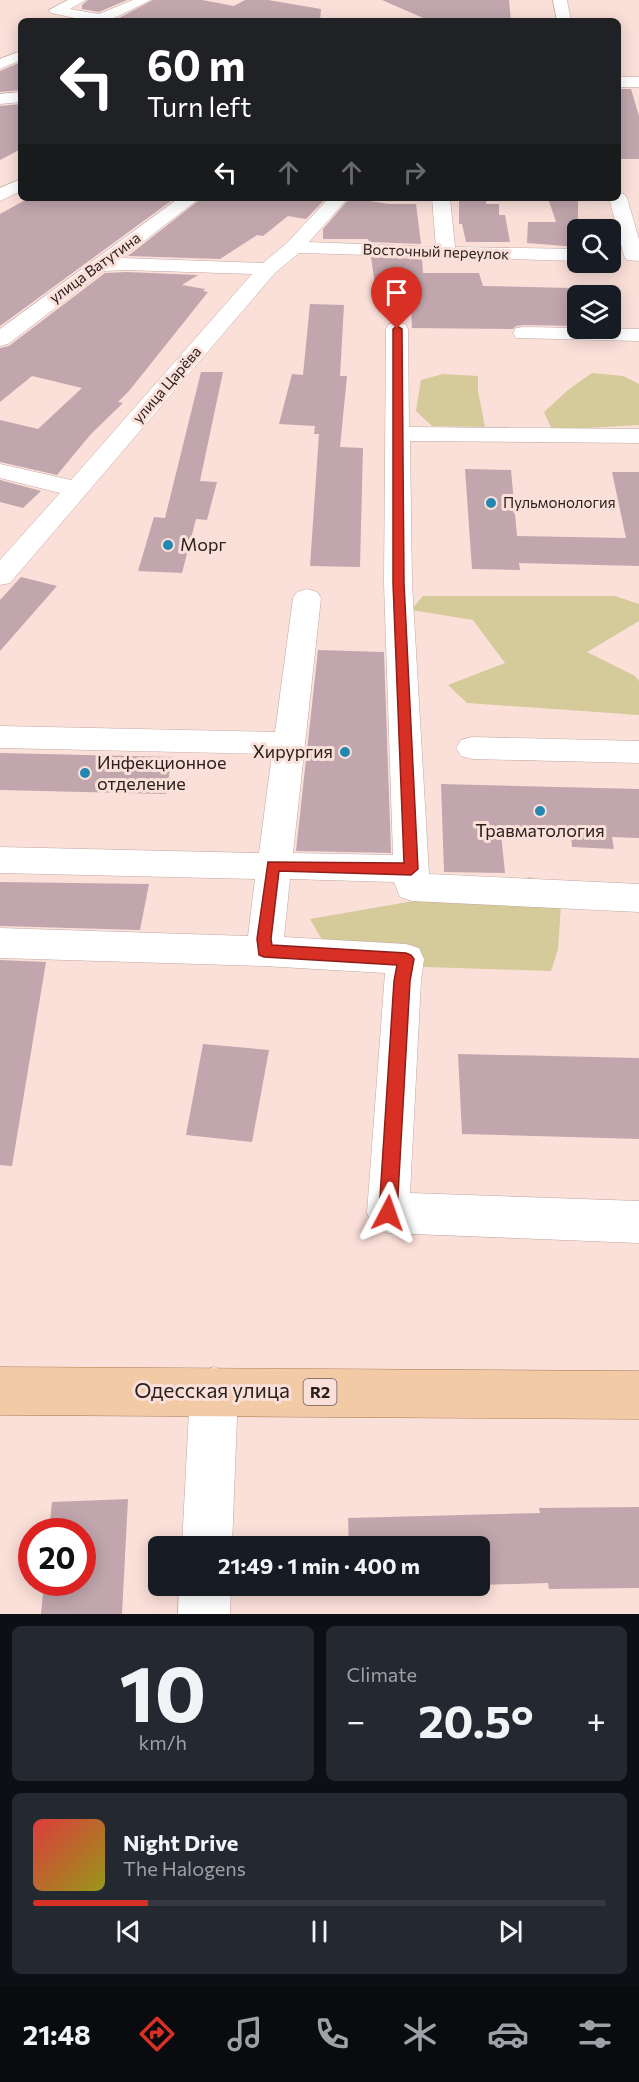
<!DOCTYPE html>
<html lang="en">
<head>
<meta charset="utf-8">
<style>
	:root { --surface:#171b24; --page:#242831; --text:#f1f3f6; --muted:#9ea1a6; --line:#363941; --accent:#d93025 }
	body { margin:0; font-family:Commissioner,sans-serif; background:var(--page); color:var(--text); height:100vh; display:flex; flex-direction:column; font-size:22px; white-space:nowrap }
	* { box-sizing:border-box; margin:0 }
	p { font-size:20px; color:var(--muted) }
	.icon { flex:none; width:33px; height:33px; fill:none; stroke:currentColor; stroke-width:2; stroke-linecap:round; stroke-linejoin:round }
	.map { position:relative; height:1614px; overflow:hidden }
	.drawer { display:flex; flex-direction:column; gap:12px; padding:12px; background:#0d0f14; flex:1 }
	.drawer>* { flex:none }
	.hud { position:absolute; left:18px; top:18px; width:603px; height:183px; border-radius:9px; box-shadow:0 3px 15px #0003; background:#202124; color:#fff; overflow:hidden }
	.fabs { position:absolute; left:567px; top:219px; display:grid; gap:12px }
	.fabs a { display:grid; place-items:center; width:54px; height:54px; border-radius:9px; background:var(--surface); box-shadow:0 3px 15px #0003; font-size:30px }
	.speed { position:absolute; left:18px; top:1518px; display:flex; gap:12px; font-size:30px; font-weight:700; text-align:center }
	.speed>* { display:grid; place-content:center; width:78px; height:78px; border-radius:50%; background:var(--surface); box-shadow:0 3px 15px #0003; line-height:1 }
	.speed .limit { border:9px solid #d22; background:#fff; color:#111 }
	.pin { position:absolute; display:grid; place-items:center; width:51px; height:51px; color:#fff; margin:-62px -26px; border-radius:50% 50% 50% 0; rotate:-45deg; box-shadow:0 0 6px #0007 }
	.pin .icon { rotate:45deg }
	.me { position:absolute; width:66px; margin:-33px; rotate:4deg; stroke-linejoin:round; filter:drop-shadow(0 0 4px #0008) }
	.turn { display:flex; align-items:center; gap:21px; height:126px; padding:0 30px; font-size:27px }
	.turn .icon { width:78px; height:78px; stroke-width:2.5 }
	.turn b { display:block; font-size:42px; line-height:51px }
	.lanes { display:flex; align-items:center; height:57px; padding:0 30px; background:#0003; justify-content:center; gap:30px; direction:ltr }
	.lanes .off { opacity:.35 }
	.big { font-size:45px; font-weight:700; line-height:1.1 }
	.drawer .tile { flex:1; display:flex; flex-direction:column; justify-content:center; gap:9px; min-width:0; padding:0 21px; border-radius:9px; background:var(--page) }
	.drawer .dial { align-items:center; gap:0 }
	.dial b { font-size:78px; line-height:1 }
	.song { display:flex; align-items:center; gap:18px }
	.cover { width:72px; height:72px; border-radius:9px; background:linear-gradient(135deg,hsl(0 70% 55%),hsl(60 70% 35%)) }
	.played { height:6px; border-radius:3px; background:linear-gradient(90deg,var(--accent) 20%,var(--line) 20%) }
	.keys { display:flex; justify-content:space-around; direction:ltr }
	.heat { display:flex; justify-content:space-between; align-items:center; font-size:33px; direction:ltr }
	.drawer .tiles { flex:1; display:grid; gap:12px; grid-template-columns:1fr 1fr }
	.tile:last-child { grid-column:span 2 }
	.trip { position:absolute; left:148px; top:1536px; width:342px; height:60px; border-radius:9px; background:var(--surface); box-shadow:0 3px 15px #0003; font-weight:700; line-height:60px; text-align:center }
	.tab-bar { display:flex; height:96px; justify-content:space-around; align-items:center; background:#090b0e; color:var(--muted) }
	.tab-bar .icon { width:42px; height:42px }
	.tab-bar .selected { color:var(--accent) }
	.tab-bar b { font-size:27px; color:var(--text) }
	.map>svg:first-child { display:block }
	.green { fill:#d5ca99 }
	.building { fill:#c1a6ad }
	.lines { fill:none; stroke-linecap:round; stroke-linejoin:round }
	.minor-casing { stroke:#c2a7a2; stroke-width:1 }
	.major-casing { stroke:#a77950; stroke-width:1 }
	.minor { fill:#fff; fill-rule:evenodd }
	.major { fill:#f2cba6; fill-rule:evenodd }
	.route { fill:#d93025; stroke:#8d1f18; stroke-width:1.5 }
	.poi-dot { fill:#2388b1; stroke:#fbdfd9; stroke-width:2 }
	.labels { text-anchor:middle; stroke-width:6; stroke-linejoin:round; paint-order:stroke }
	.far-street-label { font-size:15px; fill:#2b211f; stroke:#fbdfd9 }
	.far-poi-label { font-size:15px; fill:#2b211f; stroke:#fbdfd9; text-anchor:start }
	.shield { fill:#fbdfd9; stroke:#695a57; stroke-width:1.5 }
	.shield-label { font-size:16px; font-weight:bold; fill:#2b211f }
	.poi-label { font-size:18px; fill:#2b211f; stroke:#fbdfd9; text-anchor:start }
	.near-street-label { font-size:21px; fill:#2b211f; stroke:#fbdfd9 }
</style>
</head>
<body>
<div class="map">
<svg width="639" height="1614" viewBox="0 0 639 1614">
	<rect width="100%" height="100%" fill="#fbdfd9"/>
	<path class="green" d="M592,373L623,376L639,384V425L552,430L544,412L568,390Z
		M443,374L478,376V391L485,427L432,426L416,411L421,380Z
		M423,596H615L639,604V621L587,652L635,676L639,681V715L467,703L448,685L505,663L473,620L411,610Z
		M530,877L562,890L558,949L551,971L336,964L310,919L465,892Z"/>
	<path class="building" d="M88,0H127L99,12L82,9V5Z
		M153,0H202L234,6L245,0H268L321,9L320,21H134L119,18Z
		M382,0H509L511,21H430Z
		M21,62V90L0,92V71Z
		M618,89H631L639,116V159H618Z
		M21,104V149L0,160V106Z
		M29,198H175L0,326V214Z
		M202,198H326L306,219L288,216L263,236L257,235L220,259L128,256Z
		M350,198L389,204H416L421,244L369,242L368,239H323V229Z
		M459,198L486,199V204H499V215H505L510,242H466L462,224H459Z
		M548,198H578V247L527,243L528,222H556Z
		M371,257L422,259L423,273H479L483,286L570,288L578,326L524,325L516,326L513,329L412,328L411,307L378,306Z
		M126,272L198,275L182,285L205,289L203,291L208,292L129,391L118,402L123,403L91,434L57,475L0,462V420L38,429L82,388L32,376L0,402V348L9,346L105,273Z
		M310,304L344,305L340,376H347L340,447L363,448L360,567L310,566L319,434H314L315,426L279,424L292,374L303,375Z
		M201,372H223L200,481L217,482L207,520L196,519L182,573L138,571L154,517L165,518Z
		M465,469L511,470L517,536L626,538L612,472H639V566L519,563L520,570L472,569Z
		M0,480L41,491L23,508L0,502Z
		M21,577L57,586L0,651V600Z
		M318,650L384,652L391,853L296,851Z
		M0,753L172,757L166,794L0,790Z
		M441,784L639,789V838L612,837L614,849L572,847L571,835L501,834L505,873L444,872Z
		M0,882L149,884L140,930L0,926Z
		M0,960L46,962L12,1166L0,1165Z
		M203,1044L269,1050L252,1142L186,1135Z
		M458,1054L639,1058V1139L462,1134Z
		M128,1499L122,1614H41L44,1582H82V1532H49L52,1502Z
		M639,1507V1588L549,1589L548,1583L480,1585V1546H349L348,1518L540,1513L539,1508Z
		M350,1586H461L350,1589Z"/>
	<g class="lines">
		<defs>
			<path id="minor" d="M68,0H86L70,9L99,14L133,0H151L108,21H89L51,13L49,10Z
				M553,0H567L571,21H557Z
				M21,51V60L0,69V59Z
				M618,77H639V87H618Z
				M21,92V102L0,104V94Z
				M21,179V191L0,201V188Z
				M618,193L624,194L627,198L639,239V261L627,260L624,256L609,198H618Z
				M179,198H200L122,258L263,263L287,243L329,198H348L309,242L436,247L432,198H450L455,247L578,249V261L299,253L275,273L10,583L0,585V560L60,493L0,478V464L71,480L252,274L126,270L104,271L8,344L0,346V329Z
				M397,323L405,324L408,329L409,427L639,429V443L410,441L412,583L429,874L639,884V912L412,901L400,897L394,882L290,879L284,937L406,944L419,948L424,959L421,981L410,1193L639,1201V1243L388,1233L373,1227L367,1213L385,973L264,966L0,958V928L248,936L255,879L0,873V847L259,853L272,754L0,748V726L275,732L293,598L297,592L307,589L317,592L321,598L293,853L393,855L384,583L386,329L389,324Z
				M524,327L639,329V341L516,338L513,333L516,328Z
				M472,737L639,741V763L472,759L461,756L456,748L461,740Z
				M214,1367L231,1374L238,1391L232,1546H182L190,1391L197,1374Z
				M179,1586H231L230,1614H178Z"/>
			<path id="major" d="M0,1367L639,1371V1419L0,1415Z"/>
		</defs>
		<use href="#minor" class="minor-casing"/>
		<use href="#major" class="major-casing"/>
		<use href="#minor" class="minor"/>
		<use href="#major" class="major"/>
	</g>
	<path class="route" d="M397,326L402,329L404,583L418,869L411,875L279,871L271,939L272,945L406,953L411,955L414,959L410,981L397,1213L394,1219L388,1222L382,1219L379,1213L394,981L397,965L264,957L259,955L257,939L268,862L404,863L393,583V329Z"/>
	<g class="poi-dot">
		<circle cx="491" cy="503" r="6"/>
		<circle cx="168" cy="545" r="6"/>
		<circle cx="345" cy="752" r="6"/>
		<circle cx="85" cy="773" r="6"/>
		<circle cx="540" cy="811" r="6"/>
	</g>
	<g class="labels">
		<g class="far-street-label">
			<text transform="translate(436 252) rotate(2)" y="5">Восточный переулок</text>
			<text transform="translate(95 268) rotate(-36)" y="5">улица Ватутина</text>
			<text transform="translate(167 385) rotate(-49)" y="5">улица Царёва</text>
		</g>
		<g class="far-poi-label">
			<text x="503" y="508">Пульмонология</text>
		</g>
		<rect class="shield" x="303.5" y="1379" width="33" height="26" rx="4.5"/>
		<g class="shield-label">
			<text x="320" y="1398">R2</text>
		</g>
		<g class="poi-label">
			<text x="180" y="551">Морг</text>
			<text x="333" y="758" text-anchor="end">Хирургия</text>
			<text x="97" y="769">Инфекционное<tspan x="97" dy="21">отделение</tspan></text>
			<text x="540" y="837" text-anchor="middle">Травматология</text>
		</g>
		<g class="near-street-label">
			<text x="212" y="1398">Одесская улица</text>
		</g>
	</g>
</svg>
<div class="fabs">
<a><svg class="icon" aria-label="search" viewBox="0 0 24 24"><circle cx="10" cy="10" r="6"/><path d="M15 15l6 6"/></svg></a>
<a><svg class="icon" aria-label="layers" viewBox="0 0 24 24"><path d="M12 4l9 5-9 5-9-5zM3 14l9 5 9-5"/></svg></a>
</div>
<div class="speed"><div class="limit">20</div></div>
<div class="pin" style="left:397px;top:329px;background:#d93025"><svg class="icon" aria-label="arrive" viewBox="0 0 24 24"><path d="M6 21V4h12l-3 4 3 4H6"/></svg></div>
<svg class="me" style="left:388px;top:1213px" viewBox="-20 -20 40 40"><path d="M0-17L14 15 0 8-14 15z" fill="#d93025" stroke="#fff" stroke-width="4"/></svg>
<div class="trip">21:49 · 1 min · 400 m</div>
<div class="hud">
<div class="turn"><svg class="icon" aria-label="left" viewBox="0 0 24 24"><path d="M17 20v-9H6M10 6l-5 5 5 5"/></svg><div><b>60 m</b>Turn left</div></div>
<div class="lanes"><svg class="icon" aria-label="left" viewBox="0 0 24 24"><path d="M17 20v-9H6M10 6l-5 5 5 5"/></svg><svg class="icon off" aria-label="ahead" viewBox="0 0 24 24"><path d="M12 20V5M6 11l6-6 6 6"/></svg><svg class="icon off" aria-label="ahead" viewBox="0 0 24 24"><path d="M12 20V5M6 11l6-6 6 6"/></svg><svg class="icon off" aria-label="right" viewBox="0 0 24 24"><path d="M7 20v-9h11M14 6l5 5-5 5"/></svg></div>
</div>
</div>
<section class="drawer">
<div class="tiles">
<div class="tile dial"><b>10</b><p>km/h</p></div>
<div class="tile"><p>Climate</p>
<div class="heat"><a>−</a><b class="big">20.5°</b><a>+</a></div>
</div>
<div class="tile">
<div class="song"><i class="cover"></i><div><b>Night Drive</b><p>The Halogens</p></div></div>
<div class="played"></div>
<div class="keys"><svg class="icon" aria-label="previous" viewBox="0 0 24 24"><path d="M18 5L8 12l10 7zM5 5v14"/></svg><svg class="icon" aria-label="pause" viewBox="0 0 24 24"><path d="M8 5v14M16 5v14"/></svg><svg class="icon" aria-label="next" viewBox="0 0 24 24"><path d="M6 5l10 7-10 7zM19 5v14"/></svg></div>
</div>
</div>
</section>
<nav class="tab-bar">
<b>21:48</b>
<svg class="icon selected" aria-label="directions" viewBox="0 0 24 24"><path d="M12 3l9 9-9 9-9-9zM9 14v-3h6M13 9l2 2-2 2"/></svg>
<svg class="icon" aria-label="music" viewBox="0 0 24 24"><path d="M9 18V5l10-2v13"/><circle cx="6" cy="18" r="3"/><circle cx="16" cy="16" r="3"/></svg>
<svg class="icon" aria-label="phone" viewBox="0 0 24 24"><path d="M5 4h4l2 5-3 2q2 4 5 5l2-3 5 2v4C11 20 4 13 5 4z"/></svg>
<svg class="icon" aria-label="climate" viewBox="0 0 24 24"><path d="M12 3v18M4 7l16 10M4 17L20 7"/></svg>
<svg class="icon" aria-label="car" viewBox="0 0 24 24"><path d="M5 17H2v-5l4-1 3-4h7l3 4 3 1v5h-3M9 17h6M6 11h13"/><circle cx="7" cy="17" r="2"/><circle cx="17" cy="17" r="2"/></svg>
<svg class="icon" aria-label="filters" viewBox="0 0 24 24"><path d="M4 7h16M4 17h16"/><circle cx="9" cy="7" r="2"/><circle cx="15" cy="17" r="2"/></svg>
</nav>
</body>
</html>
